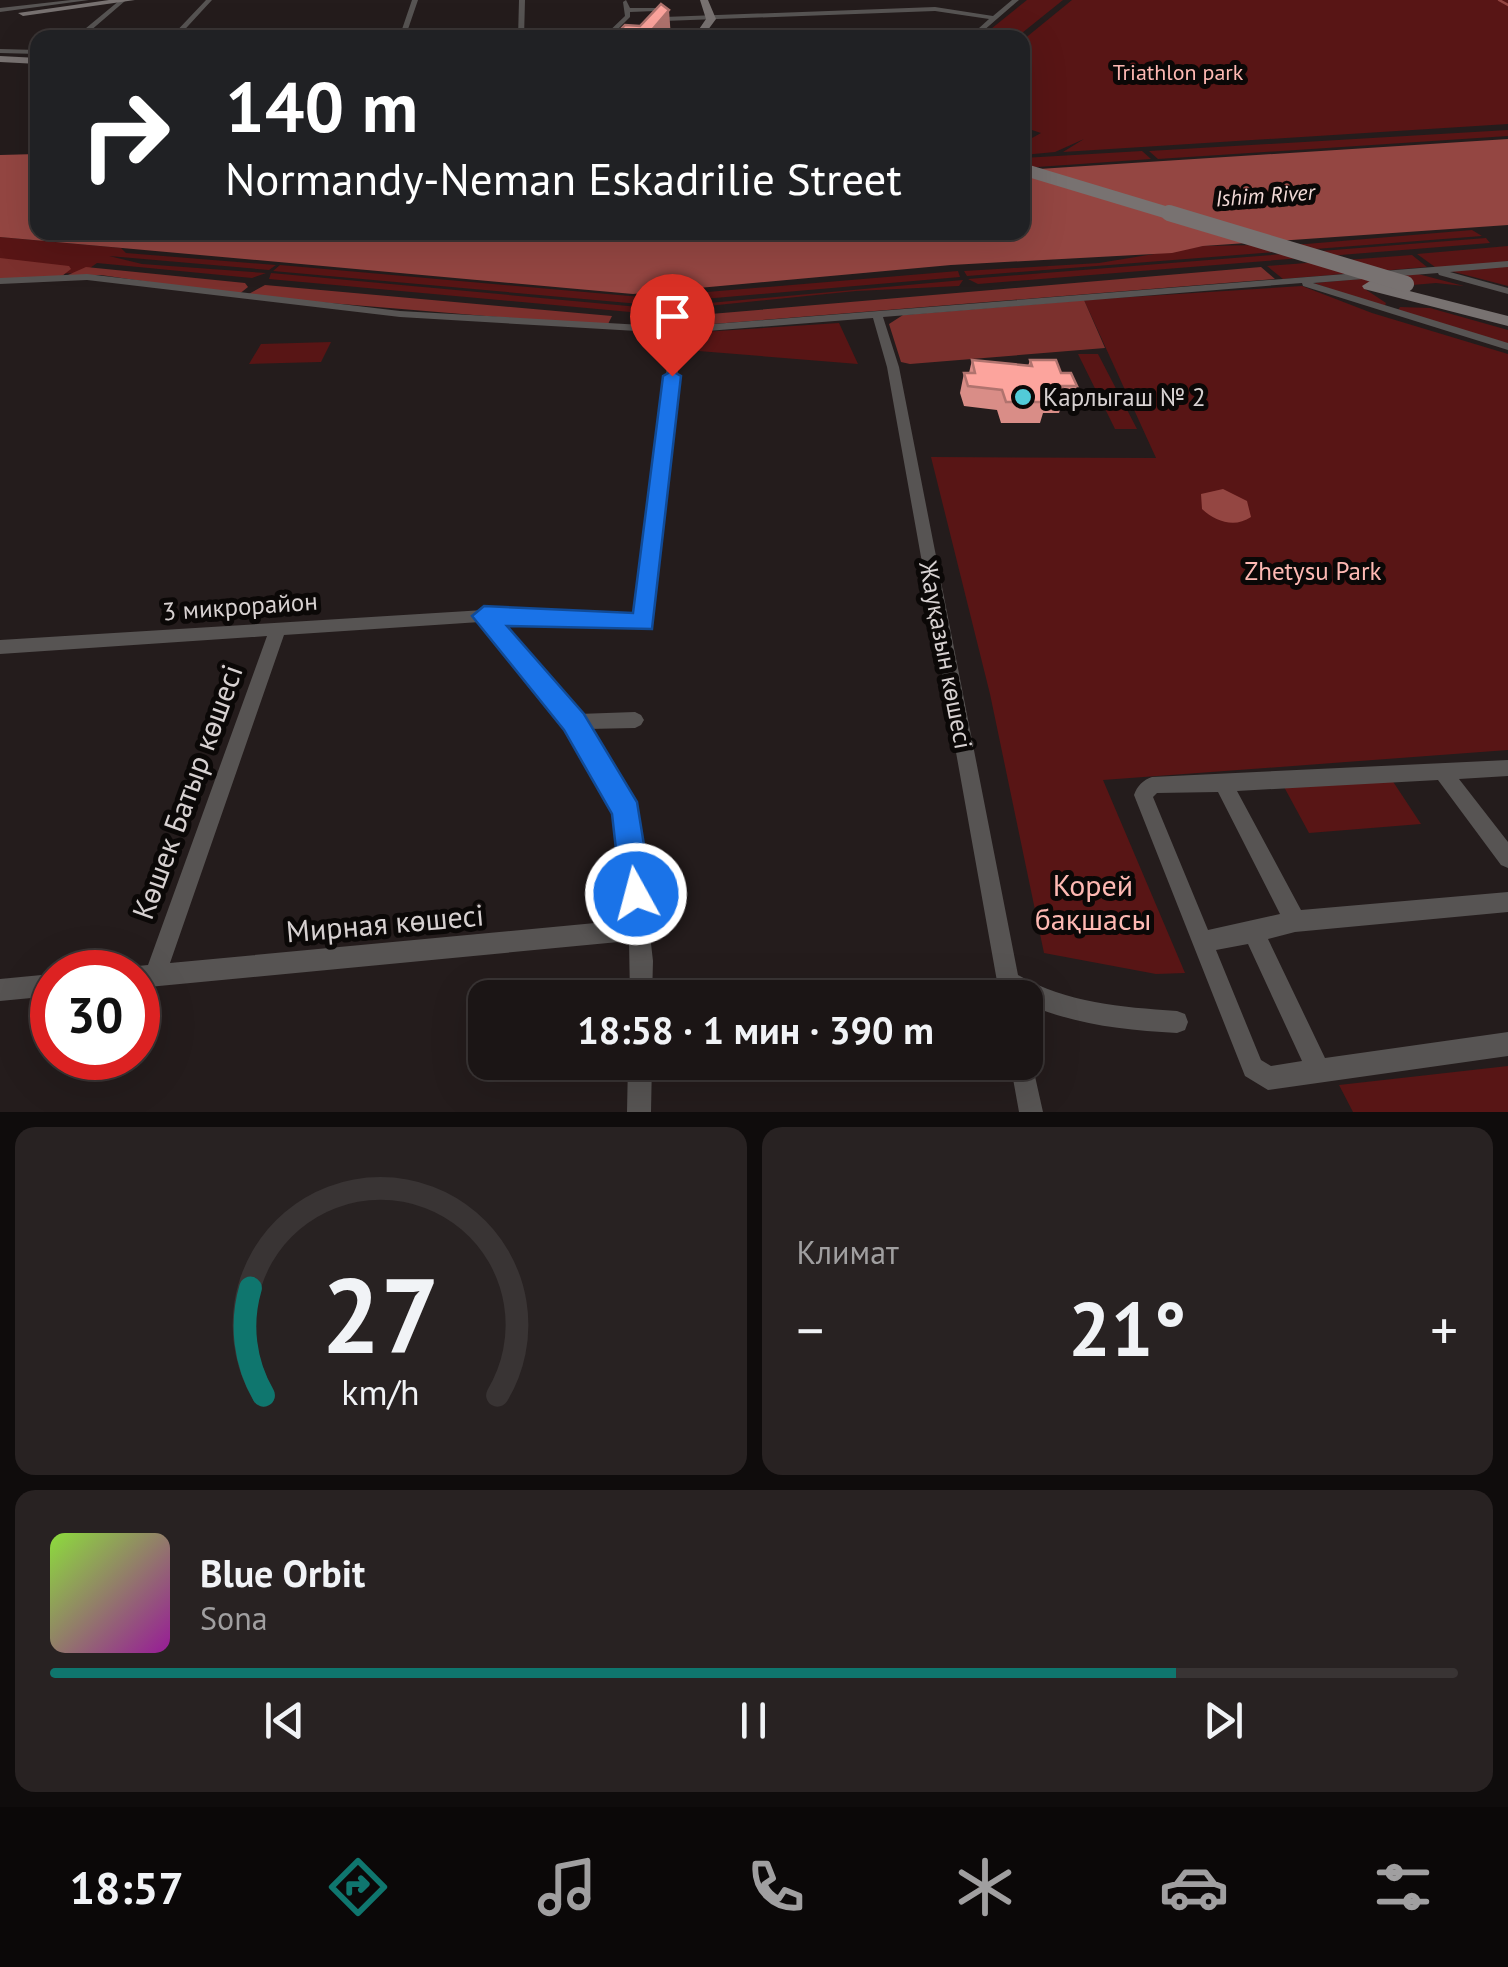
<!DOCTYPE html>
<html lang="ru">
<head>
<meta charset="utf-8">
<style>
	:root { --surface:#1b1515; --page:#282222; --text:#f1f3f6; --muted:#a09fa0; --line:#393434; --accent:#0f766e }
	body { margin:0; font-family:"PT Sans",sans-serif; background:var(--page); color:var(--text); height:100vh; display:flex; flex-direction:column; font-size:38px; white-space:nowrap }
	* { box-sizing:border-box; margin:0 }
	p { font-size:32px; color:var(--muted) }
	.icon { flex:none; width:55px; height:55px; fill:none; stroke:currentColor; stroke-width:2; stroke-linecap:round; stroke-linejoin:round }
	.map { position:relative; height:1112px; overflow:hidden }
	.details { display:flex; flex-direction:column; gap:15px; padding:15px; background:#0f0c0c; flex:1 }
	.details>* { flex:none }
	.guide { position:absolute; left:30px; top:30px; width:1000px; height:210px; border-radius:20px; box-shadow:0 10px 40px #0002,0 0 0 2px var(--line); background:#202124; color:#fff; overflow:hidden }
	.speed { position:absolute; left:30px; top:950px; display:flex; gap:20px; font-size:50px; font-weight:700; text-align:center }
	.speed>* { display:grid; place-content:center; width:130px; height:130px; border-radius:50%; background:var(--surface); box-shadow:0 10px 40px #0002,0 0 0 2px var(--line); line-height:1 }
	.speed .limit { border:15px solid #d22; background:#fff; color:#111 }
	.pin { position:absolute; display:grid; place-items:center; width:85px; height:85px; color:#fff; margin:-102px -42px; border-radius:50% 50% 50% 0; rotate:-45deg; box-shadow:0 0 10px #0007 }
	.pin .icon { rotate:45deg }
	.me { position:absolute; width:110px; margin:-55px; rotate:353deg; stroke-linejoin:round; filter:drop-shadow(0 0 8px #0008) }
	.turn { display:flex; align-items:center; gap:35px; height:210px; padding:0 30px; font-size:45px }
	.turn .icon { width:130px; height:130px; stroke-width:2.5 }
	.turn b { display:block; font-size:70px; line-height:85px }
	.big { font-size:75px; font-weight:600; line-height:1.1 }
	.details .card { flex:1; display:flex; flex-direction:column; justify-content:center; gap:15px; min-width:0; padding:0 35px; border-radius:20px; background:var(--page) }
	.details .dial { align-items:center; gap:0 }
	.dial svg { height:260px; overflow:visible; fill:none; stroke:var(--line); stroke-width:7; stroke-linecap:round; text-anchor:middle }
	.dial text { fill:var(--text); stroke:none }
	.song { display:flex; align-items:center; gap:30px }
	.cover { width:120px; height:120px; border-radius:15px; background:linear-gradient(135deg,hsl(90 70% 55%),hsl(300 70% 35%)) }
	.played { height:10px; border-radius:5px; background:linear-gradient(90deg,var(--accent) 80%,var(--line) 80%) }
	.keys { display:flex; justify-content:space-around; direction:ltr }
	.heat { display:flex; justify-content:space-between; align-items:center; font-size:55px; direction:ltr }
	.details .tiles { flex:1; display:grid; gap:15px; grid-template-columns:1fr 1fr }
	.card:last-child { grid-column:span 2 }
	.trip { position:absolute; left:468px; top:980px; width:575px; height:100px; border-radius:20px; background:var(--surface); box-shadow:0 10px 40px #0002,0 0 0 2px var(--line); font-weight:600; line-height:100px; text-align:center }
	.tab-bar { display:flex; height:160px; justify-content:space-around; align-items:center; background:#0b0808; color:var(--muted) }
	.tab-bar .icon { width:70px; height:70px }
	.tab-bar .selected { color:var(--accent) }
	.tab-bar b { font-size:45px; color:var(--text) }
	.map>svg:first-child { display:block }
	.green { fill:#581515 }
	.forest { fill:#7b302d }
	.water { fill:#944642 }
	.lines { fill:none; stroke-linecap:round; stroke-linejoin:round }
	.stream { stroke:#944642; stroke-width:2.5 }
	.street { fill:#575453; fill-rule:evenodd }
	.secondary { fill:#787271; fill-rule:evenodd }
	.secondary-bridge-far1 { stroke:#787271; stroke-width:12 }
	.secondary-bridge { stroke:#787271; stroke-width:16 }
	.wall { fill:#d98d87 }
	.shaded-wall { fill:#b0736e }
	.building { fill:#fca49d; stroke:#b0736e; stroke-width:2.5 }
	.route { fill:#1a73e8; stroke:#114b97; stroke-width:2.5 }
	.poi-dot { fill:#52cbd8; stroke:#0b0807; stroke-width:4 }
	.labels { text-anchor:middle; stroke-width:10; stroke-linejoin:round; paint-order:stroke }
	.far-park-label { font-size:22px; fill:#feb9b3; stroke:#0b0807 }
	.far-water-label { font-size:22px; font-style:italic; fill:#f2dad7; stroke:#0b0807 }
	.poi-label { font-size:25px; fill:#d7d1d1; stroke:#0b0807; text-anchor:start }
	.park-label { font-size:25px; fill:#feb9b3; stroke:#0b0807 }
	.street-label { font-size:25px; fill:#d7d1d1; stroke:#0b0807 }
	.near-street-label { font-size:30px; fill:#d7d1d1; stroke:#0b0807 }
	.near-park-label { font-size:30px; fill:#feb9b3; stroke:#0b0807 }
</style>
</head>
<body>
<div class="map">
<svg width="1508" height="1112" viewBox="0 0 1508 1112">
	<rect width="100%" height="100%" fill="#241c1c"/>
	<path class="green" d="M1027,0H1063L1017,37H981Z
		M1072,0H1508V124L1063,152L1084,139L1055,152L1023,155V143L1041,133L1023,127V62L1030,64L1023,60V40Z
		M1508,130V136L1158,159L1149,151Z
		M1142,151L1151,159L1023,168V158Z
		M1472,230L1482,236L967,276L964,271L1099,263L1203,246L1306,244Z
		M0,237L121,248L126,253L276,265L269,270L109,256L142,264L266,273L252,278L97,263L83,273L0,275Z
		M1486,238L1490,243L978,284L968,279Z
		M1508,246V286L1435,267L1417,254Z
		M1412,255L1427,267L1283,279L1267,266Z
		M280,265L641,297L640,304L273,271Z
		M958,271L960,277L645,304L647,297Z
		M271,273L639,307L630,312L269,279Z
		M1418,274L1464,286L1436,283L1365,289L1386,303L1384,308L1314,283Z
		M963,280L959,286L856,291L649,312L643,309Z
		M1302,286L1372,313L1508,354V750L1103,780L1185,973L1156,974L1044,953L990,694L931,457L1156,458L1084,300Z
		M1400,307L1430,308L1508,330V344L1396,313Z
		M839,323L858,364L686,350L687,333Z
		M331,342L321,362L249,364L261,344Z
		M1078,354H1098L1137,429H1115Z
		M1390,777L1421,824L1309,833L1283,785Z
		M1508,1066V1112H1353L1339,1085Z"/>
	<path class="forest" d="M0,258L69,266L71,269L62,276L0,279Z
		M86,267L245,283L248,287L238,295L101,275H68Z
		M1261,267L1275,279L675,327V317Z
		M265,285L612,316L607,326L245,296Z
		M1084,300L1105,348L910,364L901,362L889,324L903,315Z"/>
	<path class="water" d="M1508,139V225L1203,246L1172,253L951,265L633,294L0,237V155L37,154L38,232H1022L1023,170Z
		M1223,489L1247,501L1251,517C1235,528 1216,522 1202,509L1201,494Z"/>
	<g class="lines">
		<path class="stream" d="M1499,0L1508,5"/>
		<path class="street" d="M71,0H89L0,12V8Z
			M120,0L125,1L82,38H74Z
			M206,0H212L177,38H170Z
			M412,0H418L405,38H399Z
			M519,0H525L524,38H518Z
			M626,0L630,8H660L664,17L935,7L993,16L1012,0H1019L975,38H968L989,19L935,11L664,21L648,38H641L659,19L656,11L630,12V17L609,38H602L625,16L623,2Z
			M0,49L38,50V54L0,53Z
			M1508,261V267L1450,272L1508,288V294L1439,275L1438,273L1313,283L1508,343V350L1303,286L1302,283L883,317L899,367L1018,975C1068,1003 1120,1007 1177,1011L1185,1014L1188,1022L1185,1030L1177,1033C1123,1030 1075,1025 1025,1003V998H1000L887,367L873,318L682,333L650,627L644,629L499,623L578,714L635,712L641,715L644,720L641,725L635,728L588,729L636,812L653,961L652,998H630L629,941L138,988V972H129L138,966L148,965L267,636L0,654V640L484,610L637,616L671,333L400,317L87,280L0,284V278L87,274L400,311L677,327ZM480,622L568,727L617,814L627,920L170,963L284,635Z
			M1508,760V776L1459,779L1508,842V868L1501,865L1438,780L1237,791L1301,910L1508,892V912L1295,932L1268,939L1325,1058L1508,1032V1056L1268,1090L1245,1076L1134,795C1137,786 1143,780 1152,777ZM1218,792L1280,914L1208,930L1153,797L1157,793ZM1248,944L1302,1061L1271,1066L1261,1060L1216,950Z
			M52,974V996L0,1001V979Z
			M1025,1052L1030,1054L1043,1112H1019L1010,1062H1025Z
			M628,1062H652L651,1112H627Z"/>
		<path class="secondary" d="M109,0H135L23,16L18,13Z
			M700,0H708L716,19L702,38H693L706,19Z
			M0,56L38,58V64L0,62Z
			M1370,281L1508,316V326L1364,289L1362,286Z"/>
		<path class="secondary-bridge-far1" d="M1022,169L1178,216"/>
		<path class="secondary-bridge" d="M1169,213L1406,284"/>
	</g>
	<path class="wall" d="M972,360L1028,366L1030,360L1061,373L1077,386L1070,407H1061L1059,413H1043L1040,423H1001L997,410L964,406L960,393L964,373H969Z"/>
	<path class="shaded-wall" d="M669,10L671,38H645Z"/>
	<path class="building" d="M661,4L669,10L645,38H612L625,25L640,26Z
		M972,360L1032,366L1030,360H1056L1061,373H1071L1077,386H1062L1065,393H1043L1046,402H1006L1002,390L968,386L964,373H975Z"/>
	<path class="route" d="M672,371L681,376L652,629L507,626L584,714L637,802L652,894L647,905L636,910L625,905L621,894L612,814L564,730L472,616L484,606L633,613L663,376Z"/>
	<circle class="poi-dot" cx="1023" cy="397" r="10"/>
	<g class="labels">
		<g class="far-park-label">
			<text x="1178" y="80">Triathlon park</text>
		</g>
		<g class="far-water-label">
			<text transform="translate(1265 195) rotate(-4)" y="8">Ishim River</text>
		</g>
		<g class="poi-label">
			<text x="1043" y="406">Карлыгаш № 2</text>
		</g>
		<g class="park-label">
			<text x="1313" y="580">Zhetysu Park</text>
		</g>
		<g class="street-label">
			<text transform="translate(240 606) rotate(-4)" y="9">3 микрорайон</text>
			<text transform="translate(946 655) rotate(79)" y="9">Жауқазын көшесі</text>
		</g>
		<g class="near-street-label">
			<text transform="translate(188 792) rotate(-70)" y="10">Көшек Батыр көшесі</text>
			<text transform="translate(385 924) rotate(-5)" y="10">Мирная көшесі</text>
		</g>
		<g class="near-park-label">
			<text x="1093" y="896">Корей<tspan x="1093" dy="34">бақшасы</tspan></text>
		</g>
	</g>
</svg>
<div class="speed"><div class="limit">30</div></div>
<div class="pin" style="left:672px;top:376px;background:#d93025"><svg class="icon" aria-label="arrive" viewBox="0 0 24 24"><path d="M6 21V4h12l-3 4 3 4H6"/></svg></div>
<svg class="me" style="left:636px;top:894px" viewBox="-20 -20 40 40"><circle r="17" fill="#1a73e8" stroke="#fff" stroke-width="3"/><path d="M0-11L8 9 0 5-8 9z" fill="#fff"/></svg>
<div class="trip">18:58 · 1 мин · 390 m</div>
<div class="guide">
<div class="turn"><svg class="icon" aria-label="right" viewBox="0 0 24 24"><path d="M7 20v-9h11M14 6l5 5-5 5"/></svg><div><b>140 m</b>Normandy-Neman Eskadrilie Street</div></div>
</div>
</div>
<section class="details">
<div class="tiles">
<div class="card dial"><svg viewBox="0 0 100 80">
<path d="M14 69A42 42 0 1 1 86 69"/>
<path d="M14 69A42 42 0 0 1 10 36" stroke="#0f766e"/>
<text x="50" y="56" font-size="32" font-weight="700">27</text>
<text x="50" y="72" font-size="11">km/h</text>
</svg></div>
<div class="card"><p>Климат</p>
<div class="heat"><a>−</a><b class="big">21°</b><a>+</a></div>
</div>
<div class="card">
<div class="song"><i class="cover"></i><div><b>Blue Orbit</b><p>Sona</p></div></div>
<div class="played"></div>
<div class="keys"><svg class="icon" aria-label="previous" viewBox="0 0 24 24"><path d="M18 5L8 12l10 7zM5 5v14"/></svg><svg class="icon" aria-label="pause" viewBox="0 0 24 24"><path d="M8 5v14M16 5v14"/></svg><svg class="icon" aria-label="next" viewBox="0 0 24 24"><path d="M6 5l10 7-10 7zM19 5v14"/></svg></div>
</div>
</div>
</section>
<nav class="tab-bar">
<b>18:57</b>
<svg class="icon selected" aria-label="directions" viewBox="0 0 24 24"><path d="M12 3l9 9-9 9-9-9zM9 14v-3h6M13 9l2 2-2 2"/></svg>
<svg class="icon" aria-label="music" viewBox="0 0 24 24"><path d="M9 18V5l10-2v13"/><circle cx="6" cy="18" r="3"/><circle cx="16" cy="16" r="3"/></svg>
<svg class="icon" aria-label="phone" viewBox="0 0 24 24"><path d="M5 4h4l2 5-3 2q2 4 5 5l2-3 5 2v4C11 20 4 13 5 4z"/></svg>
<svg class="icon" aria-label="climate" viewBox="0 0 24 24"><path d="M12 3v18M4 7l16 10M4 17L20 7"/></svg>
<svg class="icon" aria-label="car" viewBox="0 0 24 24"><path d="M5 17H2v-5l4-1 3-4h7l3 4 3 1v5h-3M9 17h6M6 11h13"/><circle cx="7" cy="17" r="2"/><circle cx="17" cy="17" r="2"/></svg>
<svg class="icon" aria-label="filters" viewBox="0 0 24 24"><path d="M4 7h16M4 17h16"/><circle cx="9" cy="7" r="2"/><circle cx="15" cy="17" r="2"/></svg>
</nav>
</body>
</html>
